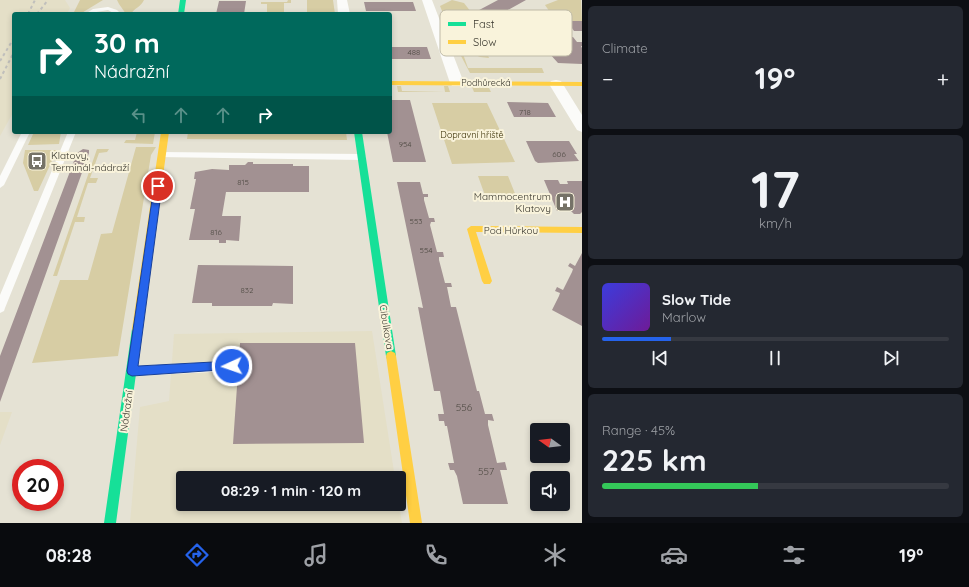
<!DOCTYPE html>
<html lang="en">
<head>
<meta charset="utf-8">
<style>
	:root { --surface:#171b24; --page:#242831; --text:#f1f3f6; --muted:#9ea1a6; --line:#363941; --accent:#2563eb }
	body { margin:0; font-family:Quicksand,sans-serif; background:var(--page); color:var(--text); height:100vh; display:flex; flex-direction:column; font-size:15px; white-space:nowrap }
	* { box-sizing:border-box; margin:0 }
	p { font-size:13px; color:var(--muted) }
	.icon { flex:none; width:22px; height:22px; fill:none; stroke:currentColor; stroke-width:2; stroke-linecap:round; stroke-linejoin:round }
	.map { position:relative; flex:1; overflow:hidden }
	.side { display:flex; flex-direction:column; gap:6px; padding:6px; background:#0d0f14; width:387px }
	.side>* { flex:none }
	.guide { position:absolute; left:12px; top:12px; width:380px; height:122px; border-radius:4px; box-shadow:0 2px 6px #0003; background:#00695c; color:#fff; overflow:hidden }
	.needle { width:26px; rotate:285deg }
	.buttons { position:absolute; left:530px; top:423px; display:grid; gap:8px }
	.buttons a { display:grid; place-items:center; width:40px; height:40px; border-radius:4px; background:var(--surface); box-shadow:0 2px 6px #0003; font-size:20px }
	.speed { position:absolute; left:12px; top:459px; display:flex; gap:8px; font-size:20px; font-weight:700; text-align:center }
	.speed>* { display:grid; place-content:center; width:52px; height:52px; border-radius:50%; background:var(--surface); box-shadow:0 2px 6px #0003; line-height:1 }
	.speed .limit { border:6px solid #d22; background:#fff; color:#111 }
	.pin { position:absolute; display:grid; place-items:center; width:34px; height:34px; color:#fff; margin:-17px; border:2px solid #fff; border-radius:50%; box-shadow:0 1px 4px #0007 }
	.me { position:absolute; width:44px; margin:-22px; rotate:267deg; stroke-linejoin:round; filter:drop-shadow(0 0 3px #0008) }
	.turn { display:flex; align-items:center; gap:14px; height:84px; padding:0 16px; font-size:18px }
	.turn .icon { width:52px; height:52px; stroke-width:2.5 }
	.turn b { display:block; font-size:28px; line-height:34px }
	.lanes { display:flex; align-items:center; height:38px; padding:0 16px; background:#0003; justify-content:center; gap:20px; direction:ltr }
	.lanes .off { opacity:.35 }
	.big { font-size:30px; font-weight:700; line-height:1.1 }
	.side .tile { flex:1; display:flex; flex-direction:column; justify-content:center; gap:6px; min-width:0; padding:0 14px; border-radius:6px; background:var(--page) }
	.side .dial { align-items:center; gap:0 }
	.dial b { font-size:52px; line-height:1 }
	.song { display:flex; align-items:center; gap:12px }
	.cover { width:48px; height:48px; border-radius:6px; background:linear-gradient(135deg,hsl(240 70% 55%),hsl(280 70% 35%)) }
	.played { height:4px; border-radius:2px; background:linear-gradient(90deg,var(--accent) 20%,var(--line) 20%) }
	.keys { display:flex; justify-content:space-around; direction:ltr }
	.heat { display:flex; justify-content:space-between; align-items:center; font-size:22px; direction:ltr }
	.charge { height:6px; border-radius:3px; background:linear-gradient(90deg,#34c759 45%,var(--line) 0) }
	.trip { position:absolute; left:176px; top:471px; width:230px; height:40px; border-radius:4px; background:var(--surface); box-shadow:0 2px 6px #0003; font-weight:700; line-height:40px; text-align:center }
	.tab-bar { display:flex; height:64px; justify-content:space-around; align-items:center; background:#090b0e; color:var(--muted) }
	.tab-bar .icon { width:28px; height:28px }
	.tab-bar .active { color:var(--accent) }
	.tab-bar b { font-size:18px; color:var(--text) }
	main { display:flex; flex:1; min-height:0 }
	.map>svg:first-child { display:block }
	.built { fill:#e4dfc7 }
	.green { fill:#d7cda4 }
	.building { fill:#a29192 }
	.lines { fill:none; stroke-linecap:round; stroke-linejoin:round }
	.lane { fill:#fbfbf9; fill-rule:evenodd }
	.street { fill:#fbfbf9; fill-rule:evenodd }
	.fast { fill:#16e098; fill-rule:evenodd }
	.slow { fill:#ffcf43; fill-rule:evenodd }
	.rail { stroke:#c0bfbc; stroke-width:2; stroke-dasharray:3 3; stroke-linecap:butt }
	.route { fill:#2563eb; stroke:#184099 }
	.labels { text-anchor:middle; stroke-width:4; stroke-linejoin:round; paint-order:stroke }
	.number-label { font-size:8px; fill:#524d46 }
	.far-street-label { font-size:9px; fill:#38362d; stroke:#f9f3db }
	.far-park-label { font-size:9px; fill:#372d00; stroke:#f9f3db }
	.poi-label { font-size:10px; fill:#38362d; stroke:#f9f3db; text-anchor:start }
	.street-label { font-size:10px; fill:#38362d; stroke:#f9f3db }
	.near-number-label { font-size:10px; fill:#524d46 }
	.key { fill:#f9f3db; stroke:#bfbaa7; stroke-width:1 }
	.key-label { font-size:11px; fill:#38362d }
</style>
</head>
<body>
<main>
<div class="map">
<svg width="582" height="523" viewBox="0 0 582 523">
	<rect width="100%" height="100%" fill="#e5e2d4"/>
	<path class="built" d="M0,0H65L70,8L67,14H14V111L0,136Z
		M372,331L395,478H183V504H399L402,523H130L140,407L169,401L174,334Z
		M0,412H12L0,445Z"/>
	<path class="green" d="M80,0H103L80,14H73Z
		M117,0H144C141,7 134,8 131,14H126L119,4Z
		M288,0H291V3H284V14H267V4H261V2H287Z
		M307,0H333L335,14H307Z
		M452,0L464,3L471,12L449,24L468,32L477,27L484,30L470,37L449,28L440,6Z
		M558,0H581L582,21H563L564,24H558L545,5Z
		M524,26L530,30H528L540,51L537,53H487L489,58L480,57L469,52L471,49L478,52Z
		M460,54H463L468,68H542L544,73H470Z
		M397,86H401L402,91L445,92L444,86H448L450,92H474L472,87L489,88L491,92H398Z
		M432,103H487L515,162L452,164Z
		M34,132H61L59,144L28,145Z
		M137,132H155L153,144L124,143L126,140H135Z
		M188,132H346L347,140L187,139Z
		M136,147H156L151,155L118,356L32,363L60,280H88L101,234L112,233Z
		M97,149H109L107,152L99,153L90,178H98L96,183H88L77,217H85L84,222H75L57,276H53Z
		M25,150H57L38,191H34L23,163Z
		M478,176H508L518,201H487Z"/>
	<path class="building" d="M498,0H526L468,32L451,25Z
		M219,1H246L244,14H216Z
		M364,2H413L416,11H366Z
		M567,21H582V31H574Z
		M542,37H573L577,42H582V46H581L582,48V64L558,63L549,53L543,51L541,49H549Z
		M390,47H427L431,59H390Z
		M390,100H410L426,162H393L387,132H390Z
		M507,102L548,103L556,117H514Z
		M526,141H569L577,154H574L579,161L538,163L535,161Z
		M83,149L89,150V153L0,402V356L77,153Z
		M248,162H253V164H293V166H309V192H226L222,216H241L239,241L226,240V243H219V240H189L195,209H190L196,179H194L195,172L212,169L229,170V165H245Z
		M544,180H558L560,184H568L567,181H582V212L580,214H574L571,211H557Z
		M397,182H420L423,194H428V197H424V200L429,218H434L435,222H431L430,225L437,252H443L444,257H439V260L445,283H451L452,287H447L451,307H456L477,391H479L485,414H492L494,421L488,420V425L497,463L505,462L507,470H500L508,504H463L457,476L454,470H450L448,463H454L447,426H445L444,421H439L438,414H444L440,391H434L418,307L423,308Z
		M582,253V326L552,310L559,296L560,293L555,291L557,287L563,290L572,272L573,269L568,266L570,263L575,266Z
		M198,265L293,266V304L273,303L272,306H212V303H192Z
		M240,343H355L364,443L233,444Z
		M204,471H245V478H203Z"/>
	<g class="lines">
		<path class="lane" d="M108,7L117,10L121,14H115L108,10L85,14L93,9Z
			M461,48L463,49V51L445,53L442,51L445,49Z
			M22,132H30L4,185L0,188V176Z
			M68,132H76L5,308L4,311L0,313V295Z
			M162,152L362,154L366,157L362,160L159,157L158,155Z
			M232,361L236,362L238,366L236,370L232,371L132,376L128,375L126,371L128,367L132,366Z"/>
		<path class="street" d="M337,0H347L350,14H338Z
			M422,0H432L464,83L462,86H452L450,83Z
			M556,80L561,81L582,115V132L577,130L549,84L551,81Z"/>
		<path class="fast" d="M180,0H186L184,14H178Z
			M354,132H362L396,356L395,359L391,361L387,359L386,356Z
			M137,325L141,326L142,329L116,523H104L132,329L133,326Z"/>
		<path class="slow" d="M390,81L582,82V86L390,85Z
			M161,132H169L142,329L141,332L137,333L133,332L132,329Z
			M471,226L582,227V233L476,232L492,281L490,284H484L482,281L467,229Z
			M391,351L395,353L396,356L422,523H410L386,356L387,353Z"/>
		<path class="rail" d="M28,14L35,0
			M37,14L48,0
			M0,61L14,38
			M0,79L14,52"/>
	</g>
	<path class="route" d="M158,183L162,186L138,366L232,361L235,362L237,366L235,369L132,376L128,374L127,371L154,186Z"/>
	<defs>
		<symbol id="bus-square" viewBox="-11 -11 22 22"><rect x="-9" y="-9" width="18" height="18" rx="4" fill="#757267" stroke="#f9f3db"/><path d="M-5-6H5V4H4V6H2V4H-2V6H-4V4H-5ZM-3.5-4V0h7V-4ZM-3.5 1.2v1.5H-2V1.2ZM2 1.2v1.5H3.5V1.2Z" fill="#fff"/></symbol>
		<symbol id="hospital-square" viewBox="-11 -11 22 22"><rect x="-9" y="-9" width="18" height="18" rx="4" fill="#757267" stroke="#f9f3db"/><path d="M-5-5h3v3.5h4V-5h3V5h-3V1.5h-4V5h-3Z" fill="#fff"/></symbol>
	</defs>
	<g fill-rule="evenodd">
		<use href="#bus-square" x="26" y="150" width="22" height="22"/>
		<use href="#hospital-square" x="554" y="191" width="22" height="22"/>
	</g>
	<g class="labels">
		<g class="number-label">
			<text x="414" y="55">488</text>
			<text x="525" y="115">718</text>
			<text x="405" y="147">954</text>
			<text x="559" y="157">606</text>
			<text x="243" y="185">815</text>
			<text x="416" y="224">553</text>
			<text x="216" y="235">816</text>
			<text x="426" y="253">554</text>
			<text x="247" y="293">832</text>
		</g>
		<g class="far-street-label">
			<text x="486" y="86">Podhůrecká</text>
		</g>
		<g class="far-park-label">
			<text x="472" y="138">Dopravní hřiště</text>
		</g>
		<g class="poi-label">
			<text x="51" y="159">Klatovy,<tspan x="51" dy="12">Terminál-nádraží</tspan></text>
			<text x="551" y="200" text-anchor="end">Mammocentrum<tspan x="551" dy="12">Klatovy</tspan></text>
		</g>
		<g class="street-label">
			<text x="511" y="234">Pod Hůrkou</text>
			<text transform="translate(387 327) rotate(81)" y="4">Cibulkova</text>
			<text transform="translate(126 411) rotate(-82)" y="4">Nádražní</text>
		</g>
		<g class="near-number-label">
			<text x="464" y="411">556</text>
			<text x="486" y="475">557</text>
		</g>
	</g>
	<rect x="440" y="10" width="132" height="46" rx="6" class="key"/>
	<rect x="448" y="22" width="18" height="4" fill="#16e098"/>
	<rect x="448" y="40" width="18" height="4" fill="#ffcf43"/>
	<g class="key-label">
		<text x="473" y="28">Fast</text>
		<text x="473" y="46">Slow</text>
	</g>
</svg>
<div class="buttons">
<a><svg class="needle" viewBox="-14 -14 28 28"><path d="M0-13l5 13h-10z" fill="#e53935"/><path d="M0 13l5-13h-10z" fill="#9ea1a6"/></svg></a>
<a><svg class="icon" aria-label="sound" viewBox="0 0 24 24"><path d="M4 9h4l5-4v14l-5-4H4zM17 9q2 3 0 6"/></svg></a>
</div>
<div class="speed"><div class="limit">20</div></div>
<div class="pin" style="left:158px;top:186px;background:#d93025"><svg class="icon" aria-label="arrive" viewBox="0 0 24 24"><path d="M6 21V4h12l-3 4 3 4H6"/></svg></div>
<svg class="me" style="left:232px;top:366px" viewBox="-20 -20 40 40"><circle r="17" fill="#2563eb" stroke="#fff" stroke-width="3"/><path d="M0-11L8 9 0 5-8 9z" fill="#fff"/></svg>
<div class="trip">08:29 · 1 min · 120 m</div>
<div class="guide">
<div class="turn"><svg class="icon" aria-label="right" viewBox="0 0 24 24"><path d="M7 20v-9h11M14 6l5 5-5 5"/></svg><div><b>30 m</b>Nádražní</div></div>
<div class="lanes"><svg class="icon off" aria-label="left" viewBox="0 0 24 24"><path d="M17 20v-9H6M10 6l-5 5 5 5"/></svg><svg class="icon off" aria-label="ahead" viewBox="0 0 24 24"><path d="M12 20V5M6 11l6-6 6 6"/></svg><svg class="icon off" aria-label="ahead" viewBox="0 0 24 24"><path d="M12 20V5M6 11l6-6 6 6"/></svg><svg class="icon" aria-label="right" viewBox="0 0 24 24"><path d="M7 20v-9h11M14 6l5 5-5 5"/></svg></div>
</div>
</div>
<section class="side">
<div class="tile"><p>Climate</p>
<div class="heat"><a>−</a><b class="big">19°</b><a>+</a></div>
</div>
<div class="tile dial"><b>17</b><p>km/h</p></div>
<div class="tile">
<div class="song"><i class="cover"></i><div><b>Slow Tide</b><p>Marlow</p></div></div>
<div class="played"></div>
<div class="keys"><svg class="icon" aria-label="previous" viewBox="0 0 24 24"><path d="M18 5L8 12l10 7zM5 5v14"/></svg><svg class="icon" aria-label="pause" viewBox="0 0 24 24"><path d="M8 5v14M16 5v14"/></svg><svg class="icon" aria-label="next" viewBox="0 0 24 24"><path d="M6 5l10 7-10 7zM19 5v14"/></svg></div>
</div>
<div class="tile"><p>Range · 45%</p><b class="big">225 km</b><div class="charge"></div></div>
</section>
</main>
<nav class="tab-bar">
<b>08:28</b>
<svg class="icon active" aria-label="directions" viewBox="0 0 24 24"><path d="M12 3l9 9-9 9-9-9zM9 14v-3h6M13 9l2 2-2 2"/></svg>
<svg class="icon" aria-label="music" viewBox="0 0 24 24"><path d="M9 18V5l10-2v13"/><circle cx="6" cy="18" r="3"/><circle cx="16" cy="16" r="3"/></svg>
<svg class="icon" aria-label="phone" viewBox="0 0 24 24"><path d="M5 4h4l2 5-3 2q2 4 5 5l2-3 5 2v4C11 20 4 13 5 4z"/></svg>
<svg class="icon" aria-label="climate" viewBox="0 0 24 24"><path d="M12 3v18M4 7l16 10M4 17L20 7"/></svg>
<svg class="icon" aria-label="car" viewBox="0 0 24 24"><path d="M5 17H2v-5l4-1 3-4h7l3 4 3 1v5h-3M9 17h6M6 11h13"/><circle cx="7" cy="17" r="2"/><circle cx="17" cy="17" r="2"/></svg>
<svg class="icon" aria-label="filters" viewBox="0 0 24 24"><path d="M4 7h16M4 17h16"/><circle cx="9" cy="7" r="2"/><circle cx="15" cy="17" r="2"/></svg>
<b>19°</b>
</nav>
</body>
</html>
